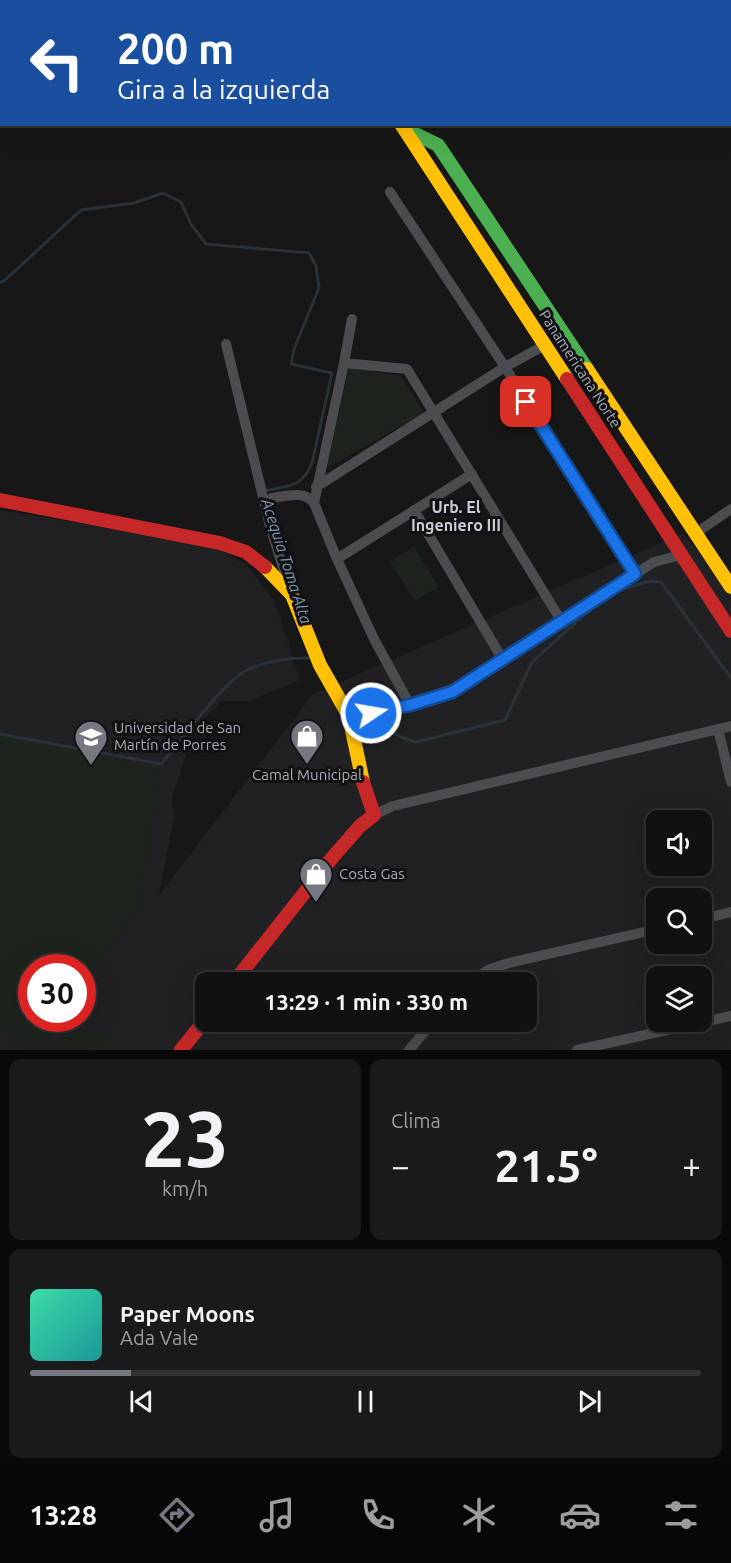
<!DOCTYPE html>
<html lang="es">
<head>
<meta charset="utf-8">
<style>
	:root { --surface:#111; --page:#1a1a1a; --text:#f1f3f6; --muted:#9c9d9f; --line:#303131; --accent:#757880 }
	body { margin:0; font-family:Ubuntu,sans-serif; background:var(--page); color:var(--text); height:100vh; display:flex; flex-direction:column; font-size:22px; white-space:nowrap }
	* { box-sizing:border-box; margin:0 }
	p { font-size:20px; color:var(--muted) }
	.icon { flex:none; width:33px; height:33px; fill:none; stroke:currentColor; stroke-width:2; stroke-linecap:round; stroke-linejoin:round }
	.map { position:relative; height:1050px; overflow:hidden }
	.panel { display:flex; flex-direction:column; gap:9px; padding:9px; background:#090909; flex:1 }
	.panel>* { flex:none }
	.guide { position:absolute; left:0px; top:0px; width:732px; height:126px; box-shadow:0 6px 24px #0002,0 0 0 2px var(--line); background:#1a4fa0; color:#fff; overflow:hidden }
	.tools { position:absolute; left:646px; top:810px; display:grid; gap:12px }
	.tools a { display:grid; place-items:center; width:66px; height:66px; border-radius:12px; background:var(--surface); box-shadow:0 6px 24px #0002,0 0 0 2px var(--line); font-size:30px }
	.speed { position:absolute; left:18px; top:954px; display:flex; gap:12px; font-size:30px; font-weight:700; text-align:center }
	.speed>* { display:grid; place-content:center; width:78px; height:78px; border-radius:50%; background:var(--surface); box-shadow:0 6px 24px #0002,0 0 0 2px var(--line); line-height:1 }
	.speed .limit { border:9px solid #d22; background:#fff; color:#111 }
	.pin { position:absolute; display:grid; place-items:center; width:51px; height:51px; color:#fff; margin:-26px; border-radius:12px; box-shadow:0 3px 9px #0006 }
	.me { position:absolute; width:66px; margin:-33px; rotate:78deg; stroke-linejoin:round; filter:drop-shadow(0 0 4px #0008) }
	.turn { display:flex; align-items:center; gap:21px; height:126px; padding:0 18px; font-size:27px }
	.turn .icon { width:78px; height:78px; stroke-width:2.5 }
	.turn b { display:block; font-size:42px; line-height:51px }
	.big { font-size:45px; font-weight:700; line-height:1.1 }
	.panel .widget { flex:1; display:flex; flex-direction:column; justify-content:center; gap:9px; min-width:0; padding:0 21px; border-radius:12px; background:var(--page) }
	.panel .dial { align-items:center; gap:0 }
	.dial b { font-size:78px; line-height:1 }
	.song { display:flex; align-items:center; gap:18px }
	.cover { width:72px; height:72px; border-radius:9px; background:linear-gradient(135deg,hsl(160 70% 55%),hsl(180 70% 35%)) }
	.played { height:6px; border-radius:3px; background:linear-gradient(90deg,var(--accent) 15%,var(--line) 15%) }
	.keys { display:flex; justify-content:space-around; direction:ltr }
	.heat { display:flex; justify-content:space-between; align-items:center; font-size:33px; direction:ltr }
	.panel .tiles { flex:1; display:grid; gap:9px; grid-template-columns:1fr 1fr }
	.widget:last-child { grid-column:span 2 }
	.trip { position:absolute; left:195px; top:972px; width:342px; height:60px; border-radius:12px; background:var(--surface); box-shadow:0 6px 24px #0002,0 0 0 2px var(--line); font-weight:700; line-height:60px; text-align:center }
	.tab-bar { display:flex; height:96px; justify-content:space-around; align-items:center; background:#070707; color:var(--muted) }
	.tab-bar .icon { width:42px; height:42px }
	.tab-bar .on { color:var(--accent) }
	.tab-bar b { font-size:27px; color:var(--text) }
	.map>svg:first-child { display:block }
	.built { fill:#212123; fill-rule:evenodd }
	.green { fill:#1d241e }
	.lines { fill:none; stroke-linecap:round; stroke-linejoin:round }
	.stream { stroke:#2a3239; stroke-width:3 }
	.street { stroke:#4b4c50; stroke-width:10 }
	.fast { stroke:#4caf50; stroke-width:14 }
	.slow { stroke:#ffc107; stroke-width:14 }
	.jam { stroke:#c62828; stroke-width:14 }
	.route-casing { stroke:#114b97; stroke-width:15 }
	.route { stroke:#1a73e8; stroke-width:10 }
	.labels { text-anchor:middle; stroke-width:6; stroke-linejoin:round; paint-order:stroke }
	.street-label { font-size:15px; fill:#a8adb8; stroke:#111113 }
	.poi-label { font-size:15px; fill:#a8adb8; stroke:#111113; text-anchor:start }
	.neighbourhood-label { font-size:16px; font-weight:bold; fill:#c9ccd4; stroke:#111113 }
	.water-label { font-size:16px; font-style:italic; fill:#7f9bb3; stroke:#111113 }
</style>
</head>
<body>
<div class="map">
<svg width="731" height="1050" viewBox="0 0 731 1050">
	<rect width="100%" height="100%" fill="#171717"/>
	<path class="built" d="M0,510L201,543L216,548L245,564L267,590L275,603L300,680L249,701H221L193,733L172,798L174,817L159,895L313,694L683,533L731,593V1050H0ZM657,820H702V866H657ZM657,898H702V944H657ZM32,968H82V1018H32ZM657,976H702V1022H657ZM206,982H526V1022H206Z"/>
	<path class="green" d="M349,368L401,376L424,413L327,468Z
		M414,547L439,587L415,601L390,562Z
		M0,733L160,768L138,907L83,981L82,968H32V1018L54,1019L31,1050L0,1025Z
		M113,1032V1050H64V1033Z"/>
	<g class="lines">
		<path class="stream" d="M0,282L4,281L81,210L134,203L163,193L181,202L191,224L206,244L309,253L316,266L319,288L294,349L291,364L332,373L312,463C301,489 289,485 264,491
			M618,590L651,581L661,582L731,678
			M371,720L403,738L416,742L505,720L532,662L593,607
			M0,734L161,764C181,741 224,680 249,669C268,660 287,658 308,658"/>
		<path class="street" d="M694,0V2
			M574,2V0
			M730,59H731
			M390,192L505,367L635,574
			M352,319L344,363L314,503L337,559L374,639L410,705
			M226,344L271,530L291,592
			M344,363L407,369L562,622
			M316,487L505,367L545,345
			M272,498C287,496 304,490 314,503
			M414,510L503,660
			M696,533L731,509
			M337,559L472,474
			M371,713L410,705L452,692L654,562L681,555
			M718,729L731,782
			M374,815L393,806L731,726
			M702,919L731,912
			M469,982L490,969L509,963L657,929
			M409,1050L433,1022
			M577,1050L731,1016"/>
		<path class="fast" d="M405,129L438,145L587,369"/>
		<path class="slow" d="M302,0L304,2
			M401,124L567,379
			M587,369L731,587
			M265,567L292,595L320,665L349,716L363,782"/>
		<path class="jam" d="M567,379L731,631
			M0,500L220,543L246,552L265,567
			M234,982L332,858L360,826L374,815L363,782
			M181,1050L206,1019"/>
	</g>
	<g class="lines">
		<defs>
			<path id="route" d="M371,713L410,705L452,692L635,574L526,402"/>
		</defs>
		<use href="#route" class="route-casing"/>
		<use href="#route" class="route"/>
	</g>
	<defs>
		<symbol id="shop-pin" viewBox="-11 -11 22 30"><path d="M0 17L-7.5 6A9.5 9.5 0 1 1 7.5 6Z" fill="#757880" stroke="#111113"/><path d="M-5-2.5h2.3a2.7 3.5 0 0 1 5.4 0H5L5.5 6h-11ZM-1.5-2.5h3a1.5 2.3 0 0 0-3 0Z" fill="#fff"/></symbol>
		<symbol id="university-pin" viewBox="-11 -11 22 30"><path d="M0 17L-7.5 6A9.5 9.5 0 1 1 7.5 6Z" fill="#757880" stroke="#111113"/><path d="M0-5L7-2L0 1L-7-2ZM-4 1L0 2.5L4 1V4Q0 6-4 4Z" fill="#fff"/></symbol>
	</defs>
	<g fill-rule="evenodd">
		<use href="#shop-pin" x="288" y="717" width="38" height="52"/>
		<use href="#university-pin" x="72" y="718" width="38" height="52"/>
		<use href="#shop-pin" x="297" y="855" width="38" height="52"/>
	</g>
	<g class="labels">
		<g class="street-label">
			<text transform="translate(580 369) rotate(57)" y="5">Panamericana Norte</text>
		</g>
		<g class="poi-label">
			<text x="114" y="733">Universidad de San<tspan x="114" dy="17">Martín de Porres</tspan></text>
			<text x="307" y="780" text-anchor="middle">Camal Municipal</text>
			<text x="339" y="879">Costa Gas</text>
		</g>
		<g class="neighbourhood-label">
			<text x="456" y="513">Urb. El<tspan x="456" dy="18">Ingeniero III</tspan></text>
		</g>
		<g class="water-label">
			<text transform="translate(287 561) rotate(72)" y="6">Acequia Toma Alta</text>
		</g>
	</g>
</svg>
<div class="tools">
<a><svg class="icon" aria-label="sound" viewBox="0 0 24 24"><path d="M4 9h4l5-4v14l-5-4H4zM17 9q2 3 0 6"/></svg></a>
<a><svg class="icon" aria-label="search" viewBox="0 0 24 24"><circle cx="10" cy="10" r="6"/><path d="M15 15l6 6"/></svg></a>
<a><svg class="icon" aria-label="layers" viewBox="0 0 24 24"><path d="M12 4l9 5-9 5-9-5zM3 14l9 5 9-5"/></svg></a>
</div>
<div class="speed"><div class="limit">30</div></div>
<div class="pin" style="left:526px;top:402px;background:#d93025"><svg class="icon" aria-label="arrive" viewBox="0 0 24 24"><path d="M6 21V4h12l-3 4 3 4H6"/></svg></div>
<svg class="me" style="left:371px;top:713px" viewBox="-20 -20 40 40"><circle r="17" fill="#1a73e8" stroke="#fff" stroke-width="3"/><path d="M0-11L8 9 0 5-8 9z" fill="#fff"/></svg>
<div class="trip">13:29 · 1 min · 330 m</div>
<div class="guide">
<div class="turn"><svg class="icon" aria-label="left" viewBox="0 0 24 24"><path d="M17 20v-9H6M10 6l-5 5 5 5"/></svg><div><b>200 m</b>Gira a la izquierda</div></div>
</div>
</div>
<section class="panel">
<div class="tiles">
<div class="widget dial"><b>23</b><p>km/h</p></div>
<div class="widget"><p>Clima</p>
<div class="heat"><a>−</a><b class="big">21.5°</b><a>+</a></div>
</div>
<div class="widget">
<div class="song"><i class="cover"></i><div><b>Paper Moons</b><p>Ada Vale</p></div></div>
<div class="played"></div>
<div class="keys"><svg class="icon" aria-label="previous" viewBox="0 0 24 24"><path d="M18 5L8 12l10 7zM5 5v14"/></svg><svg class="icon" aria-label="pause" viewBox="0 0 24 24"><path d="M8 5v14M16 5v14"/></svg><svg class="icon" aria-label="next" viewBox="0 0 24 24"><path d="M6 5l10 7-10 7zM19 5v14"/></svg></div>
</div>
</div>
</section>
<nav class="tab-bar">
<b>13:28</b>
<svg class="icon on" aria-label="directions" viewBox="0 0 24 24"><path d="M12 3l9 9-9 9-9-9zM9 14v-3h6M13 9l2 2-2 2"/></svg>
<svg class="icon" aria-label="music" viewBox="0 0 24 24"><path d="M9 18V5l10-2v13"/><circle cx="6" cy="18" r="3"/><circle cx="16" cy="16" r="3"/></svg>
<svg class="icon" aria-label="phone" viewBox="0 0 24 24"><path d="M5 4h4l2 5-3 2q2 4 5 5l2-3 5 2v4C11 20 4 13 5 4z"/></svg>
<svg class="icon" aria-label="climate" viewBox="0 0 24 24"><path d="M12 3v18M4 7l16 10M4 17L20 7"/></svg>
<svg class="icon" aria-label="car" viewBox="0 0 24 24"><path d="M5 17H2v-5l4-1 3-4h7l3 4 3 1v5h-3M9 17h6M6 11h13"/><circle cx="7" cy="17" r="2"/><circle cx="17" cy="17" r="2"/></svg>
<svg class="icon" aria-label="filters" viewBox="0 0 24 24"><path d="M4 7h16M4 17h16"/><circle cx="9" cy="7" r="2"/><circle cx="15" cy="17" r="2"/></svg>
</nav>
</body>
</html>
